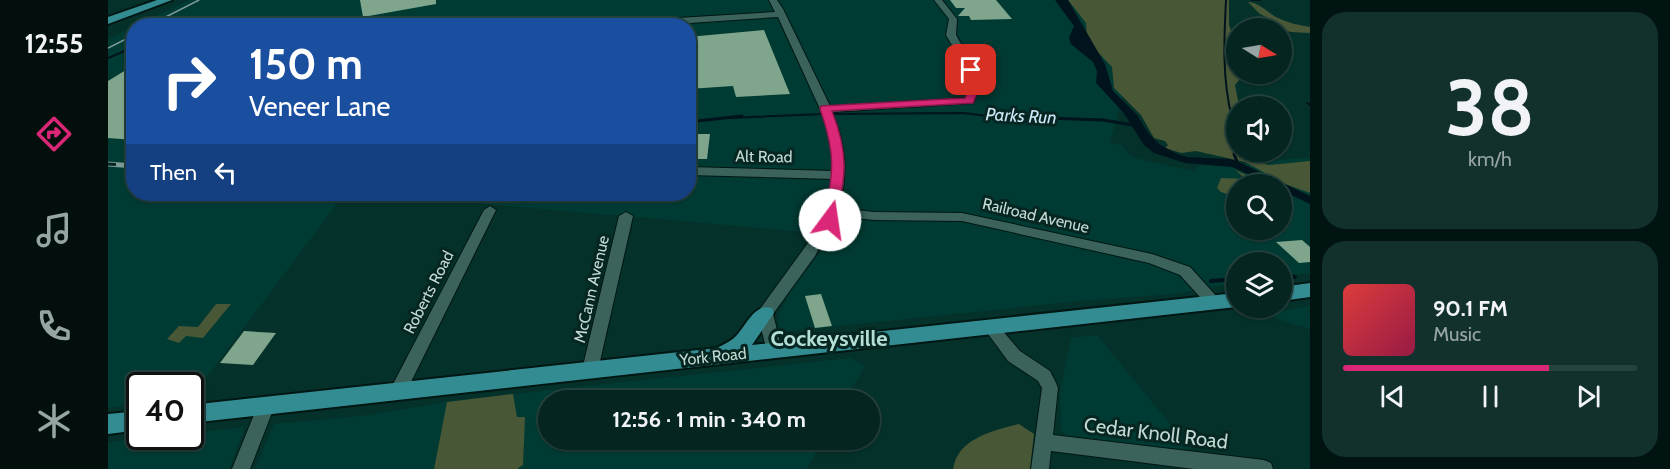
<!DOCTYPE html>
<html lang="en">
<head>
<meta charset="utf-8">
<style>
	:root { --surface:#042520; --page:#12312d; --text:#f1f3f6; --muted:#97a5a5; --line:#25423e; --accent:#db2777 }
	body { margin:0; font-family:Cabin,sans-serif; background:var(--page); color:var(--text); height:100vh; display:flex; flex-direction:column; font-size:22px; white-space:nowrap }
	* { box-sizing:border-box; margin:0 }
	p { font-size:20px; color:var(--muted) }
	.icon { flex:none; width:33px; height:33px; fill:none; stroke:currentColor; stroke-width:2; stroke-linecap:round; stroke-linejoin:round }
	.map { position:relative; flex:1; overflow:hidden }
	.details { display:flex; flex-direction:column; gap:12px; padding:12px; background:#021412; width:360px }
	.details>* { flex:none }
	.banner { position:absolute; left:18px; top:18px; width:570px; height:183px; border-radius:24px; box-shadow:0 2px 4px #0004,0 0 0 2px var(--line); background:#1a4fa0; color:#fff; overflow:hidden }
	.needle { width:39px; rotate:101deg }
	.controls { position:absolute; left:1118px; top:18px; display:grid; gap:12px }
	.controls a { display:grid; place-items:center; width:66px; height:66px; border-radius:50%; background:var(--surface); box-shadow:0 2px 4px #0004,0 0 0 2px var(--line); font-size:30px }
	.speed { position:absolute; left:18px; top:372px; display:flex; gap:12px; font-size:30px; font-weight:700; text-align:center }
	.speed>* { display:grid; place-content:center; width:78px; height:78px; border-radius:50%; background:var(--surface); box-shadow:0 2px 4px #0004,0 0 0 2px var(--line); line-height:1 }
	.speed .limit { border:3px solid #111; border-radius:9px; background:#fff; color:#111 }
	.pin { position:absolute; display:grid; place-items:center; width:51px; height:51px; color:#fff; margin:-26px; border-radius:12px; box-shadow:0 3px 9px #0006 }
	.me { position:absolute; width:66px; margin:-33px; rotate:14deg; stroke-linejoin:round; filter:drop-shadow(0 0 4px #0008) }
	.turn { display:flex; align-items:center; gap:21px; height:126px; padding:0 24px; font-size:27px }
	.turn .icon { width:78px; height:78px; stroke-width:2.5 }
	.turn b { display:block; font-size:42px; line-height:51px }
	.then { display:flex; align-items:center; height:57px; padding:0 24px; background:#0003; gap:12px; font-size:22px }
	.details .widget { flex:1; display:flex; flex-direction:column; justify-content:center; gap:9px; min-width:0; padding:0 21px; border-radius:24px; background:var(--page) }
	.details .dial { align-items:center; gap:0 }
	.dial b { font-size:78px; line-height:1 }
	.song { display:flex; align-items:center; gap:18px }
	.cover { width:72px; height:72px; border-radius:9px; background:linear-gradient(135deg,hsl(0 70% 55%),hsl(340 70% 35%)) }
	.played { height:6px; border-radius:3px; background:linear-gradient(90deg,var(--accent) 70%,var(--line) 70%) }
	.keys { display:flex; justify-content:space-around; direction:ltr }
	.trip { position:absolute; left:430px; top:390px; width:342px; height:60px; border-radius:30px; background:var(--surface); box-shadow:0 2px 4px #0004,0 0 0 2px var(--line); font-weight:700; line-height:60px; text-align:center }
	main { display:flex; flex:1; min-height:0 }
	.dock { display:flex; flex-direction:column; width:108px; justify-content:space-around; align-items:center; background:#020f0d; color:var(--muted) }
	.dock .icon { width:42px; height:42px }
	.dock .on { color:var(--accent) }
	.dock b { font-size:27px; color:var(--text) }
	.map>svg:first-child { display:block }
	.built { fill:#003b33; fill-rule:evenodd }
	.green { fill:#485837 }
	.water { fill:#01131d }
	.lines { fill:none; stroke-linecap:round; stroke-linejoin:round }
	.stream-far2 { stroke:#01131d; stroke-width:2 }
	.stream-far1 { stroke:#01131d; stroke-width:3 }
	.stream { stroke:#01131d; stroke-width:4 }
	.building { fill:#7fa68c }
	.minor-casing { stroke:#001713; stroke-width:2 }
	.major-casing { stroke:#001713; stroke-width:4 }
	.minor { fill:#3b635c; fill-rule:evenodd }
	.major { fill:#338c92; fill-rule:evenodd }
	.tram { stroke:#7d9b95; stroke-width:1.5 }
	.rail-casing { stroke:#7d9b95; stroke-width:5 }
	.rail { stroke:#062621; stroke-width:3; stroke-dasharray:8; stroke-linecap:butt }
	.route { fill:#db2777; stroke:#8e194d; stroke-width:1.5 }
	.labels { text-anchor:middle; stroke-width:6; stroke-linejoin:round; paint-order:stroke }
	.street-label { font-size:16px; fill:#c4d9d4; stroke:#062621 }
	.water-label { font-size:18px; font-style:italic; fill:#cde7f6; stroke:#062621 }
	.near-street-label { font-size:20px; fill:#c4d9d4; stroke:#062621 }
	.district-label { font-size:22px; font-weight:bold; fill:#b3ded5; stroke:#062621 }
</style>
</head>
<body>
<main>
<nav class="dock">
<b>12:55</b>
<svg class="icon on" aria-label="directions" viewBox="0 0 24 24"><path d="M12 3l9 9-9 9-9-9zM9 14v-3h6M13 9l2 2-2 2"/></svg>
<svg class="icon" aria-label="music" viewBox="0 0 24 24"><path d="M9 18V5l10-2v13"/><circle cx="6" cy="18" r="3"/><circle cx="16" cy="16" r="3"/></svg>
<svg class="icon" aria-label="phone" viewBox="0 0 24 24"><path d="M5 4h4l2 5-3 2q2 4 5 5l2-3 5 2v4C11 20 4 13 5 4z"/></svg>
<svg class="icon" aria-label="climate" viewBox="0 0 24 24"><path d="M12 3v18M4 7l16 10M4 17L20 7"/></svg>
</nav>
<div class="map">
<svg width="1202" height="469" viewBox="0 0 1202 469">
	<rect width="100%" height="100%" fill="#05312b"/>
	<path class="built" d="M81,0H1040L1002,143L1013,145L1023,157L1085,171L1093,164L1110,166L1202,157V273L1173,276V262H1128V283L1066,294L972,301L671,332L670,316L681,294L719,243L728,225L712,208L699,232L260,194H580V26H28ZM1128,184H1173V230H1128Z
		M25,27L26,194H236L83,398L82,386H32L31,405L0,408V39Z
		M1202,306V329L1154,314Z
		M989,335L1082,448L1071,453L961,438L953,430L952,393L963,338Z
		M742,358L757,366L737,400H441V440H715L699,469H409L415,465L416,417H409L405,394Z
		M339,402L326,469H147L166,424L252,416Z
		M137,427L121,469H0V442L52,437L82,436L83,433Z"/>
	<path class="green" d="M960,0H1121V25L1128,44V57L1123,62L1132,79L1127,85L1131,106H1128V152H1146L1149,162L1161,165L1202,161V193L1177,184L1137,162L1088,151L1073,153L1057,148L1060,145L1057,141L1046,138L1033,115L1006,88L1004,67L979,41L978,23Z
		M1140,2C1153,3 1159,13 1170,18C1181,23 1190,25 1202,27V33L1183,32L1152,23L1150,21L1164,20L1152,14Z
		M1127,170L1159,184H1128V197L1113,192L1109,188L1113,178L1138,179Z
		M108,304H123L95,338L78,336L71,343L59,339L71,326L90,327Z
		M405,394L409,417H417L415,465L409,469H326L339,402Z
		M911,424L926,434L922,469H845C846,465 847,459 850,455C861,436 891,429 911,424Z"/>
	<path class="water" d="M947,0H960L997,64L1005,91L1029,115L1041,134L1051,144L1069,154L1079,157L1122,159L1133,163L1202,196V204L1173,190V184H1163L1124,167L1077,163L1046,153L1036,145L1015,112L988,83L989,71L985,62L963,44L961,38L966,26Z"/>
	<g class="lines">
		<path class="stream-far2" d="M1118,0C1116,39 1114,79 1124,118
			M1144,0H1152
			M116,26C143,19 170,15 197,26
			M0,58L26,47
			M1199,103L1202,105
			M723,114L856,113L895,118
			M620,118L716,114"/>
		<path class="stream-far1" d="M883,116L995,120L1025,125
			M1123,116L1128,136
			M580,122L634,116
			M1128,149L1126,154L1130,164"/>
		<path class="stream" d="M1173,275L1187,277
			M1103,281L1128,279"/>
	</g>
	<path class="building" d="M252,0H328V4L255,17Z
		M842,0H888L904,19L863,20L861,16H850L857,8H848Z
		M656,30L682,94L628,97L625,86L580,89V37Z
		M26,65V140L0,138V81Z
		M580,134H602L599,159H580Z
		M1194,240L1202,247V262L1191,263L1168,242Z
		M713,294L724,326L707,328L697,296Z
		M136,331L168,333L145,365L112,363Z"/>
	<g class="lines">
		<defs>
			<path id="minor" d="M661,0H669L675,9L722,106L857,98L860,91V79L858,70L838,35L841,19L826,0H834L849,19L848,35L868,70L870,79V91L865,103L724,112C738,144 740,174 731,208L766,212L854,213L1044,254L1082,267L1111,299L1113,303L1111,307H1101L1072,275L1041,263L854,221L766,220L728,216L707,256L665,314L674,350L672,355L666,356L660,355L649,313L708,232L718,210L725,179L580,175V167L725,171L722,137L718,122L670,17L537,26L570,18L667,12Z
				M382,206L388,210L296,396L290,398L284,396L282,391L284,386L376,210Z
				M518,212L525,216L490,370L488,375L482,377L476,375L474,370L511,216Z
				M883,321L888,323L912,351L942,371L948,383L950,388L945,435L1156,460L1163,463L1165,469H1086L943,451L941,469H923L934,388L930,381L900,361L878,331L875,327L878,323Z
				M158,398L164,400L167,405L142,469H124L152,400Z"/>
			<path id="major" d="M49,0H64L0,24V17Z
				M1202,283V297L1173,301V287Z
				M1128,293V307L82,423V405L609,348C616,344 624,341 629,335C639,324 647,303 664,308L666,313L644,345Z
				M32,411V430L0,434V414Z"/>
		</defs>
		<use href="#minor" class="minor-casing"/>
		<use href="#major" class="major-casing"/>
		<use href="#minor" class="minor"/>
		<use href="#major" class="major"/>
		<path class="tram" d="M40,26L91,0
			M0,48L26,35"/>
		<defs>
			<path id="rail" d="M0,164L26,166"/>
		</defs>
		<use href="#rail" class="rail-casing"/>
		<use href="#rail" class="rail"/>
	</g>
	<path class="route" d="M863,67L868,70L870,91L865,103L724,111C741,155 738,176 728,220L726,223H717L715,220C726,174 728,154 712,109L713,106L857,98L860,91L858,70Z"/>
	<g class="labels">
		<g class="street-label">
			<text transform="translate(656 156) rotate(1)" y="6">Alt Road</text>
			<text transform="translate(928 215) rotate(13)" y="6">Railroad Avenue</text>
			<text transform="translate(483 289) rotate(-77)" y="6">McCann Avenue</text>
			<text transform="translate(320 292) rotate(-63)" y="6">Roberts Road</text>
			<text transform="translate(605 356) rotate(-6)" y="6">York Road</text>
		</g>
		<g class="water-label">
			<text transform="translate(913 116) rotate(3)" y="6">Parks Run</text>
		</g>
		<g class="near-street-label">
			<text transform="translate(1048 433) rotate(7)" y="7">Cedar Knoll Road</text>
		</g>
		<g class="district-label">
			<text x="721" y="346">Cockeysville</text>
		</g>
	</g>
</svg>
<div class="controls">
<a><svg class="needle" viewBox="-14 -14 28 28"><path d="M0-13l5 13h-10z" fill="#e53935"/><path d="M0 13l5-13h-10z" fill="#97a5a5"/></svg></a>
<a><svg class="icon" aria-label="sound" viewBox="0 0 24 24"><path d="M4 9h4l5-4v14l-5-4H4zM17 9q2 3 0 6"/></svg></a>
<a><svg class="icon" aria-label="search" viewBox="0 0 24 24"><circle cx="10" cy="10" r="6"/><path d="M15 15l6 6"/></svg></a>
<a><svg class="icon" aria-label="layers" viewBox="0 0 24 24"><path d="M12 4l9 5-9 5-9-5zM3 14l9 5 9-5"/></svg></a>
</div>
<div class="speed"><div class="limit">40</div></div>
<div class="pin" style="left:863px;top:70px;background:#d93025"><svg class="icon" aria-label="arrive" viewBox="0 0 24 24"><path d="M6 21V4h12l-3 4 3 4H6"/></svg></div>
<svg class="me" style="left:722px;top:220px" viewBox="-20 -20 40 40"><circle r="19" fill="#fff"/><path d="M0-13L10 11 0 6-10 11z" fill="#db2777"/></svg>
<div class="trip">12:56 · 1 min · 340 m</div>
<div class="banner">
<div class="turn"><svg class="icon" aria-label="right" viewBox="0 0 24 24"><path d="M7 20v-9h11M14 6l5 5-5 5"/></svg><div><b>150 m</b>Veneer Lane</div></div>
<div class="then">Then<svg class="icon" aria-label="left" viewBox="0 0 24 24"><path d="M17 20v-9H6M10 6l-5 5 5 5"/></svg></div>
</div>
</div>
<section class="details">
<div class="widget dial"><b>38</b><p>km/h</p></div>
<div class="widget">
<div class="song"><i class="cover"></i><div><b>90.1 FM</b><p>Music</p></div></div>
<div class="played"></div>
<div class="keys"><svg class="icon" aria-label="previous" viewBox="0 0 24 24"><path d="M18 5L8 12l10 7zM5 5v14"/></svg><svg class="icon" aria-label="pause" viewBox="0 0 24 24"><path d="M8 5v14M16 5v14"/></svg><svg class="icon" aria-label="next" viewBox="0 0 24 24"><path d="M6 5l10 7-10 7zM19 5v14"/></svg></div>
</div>
</section>
</main>
</body>
</html>
